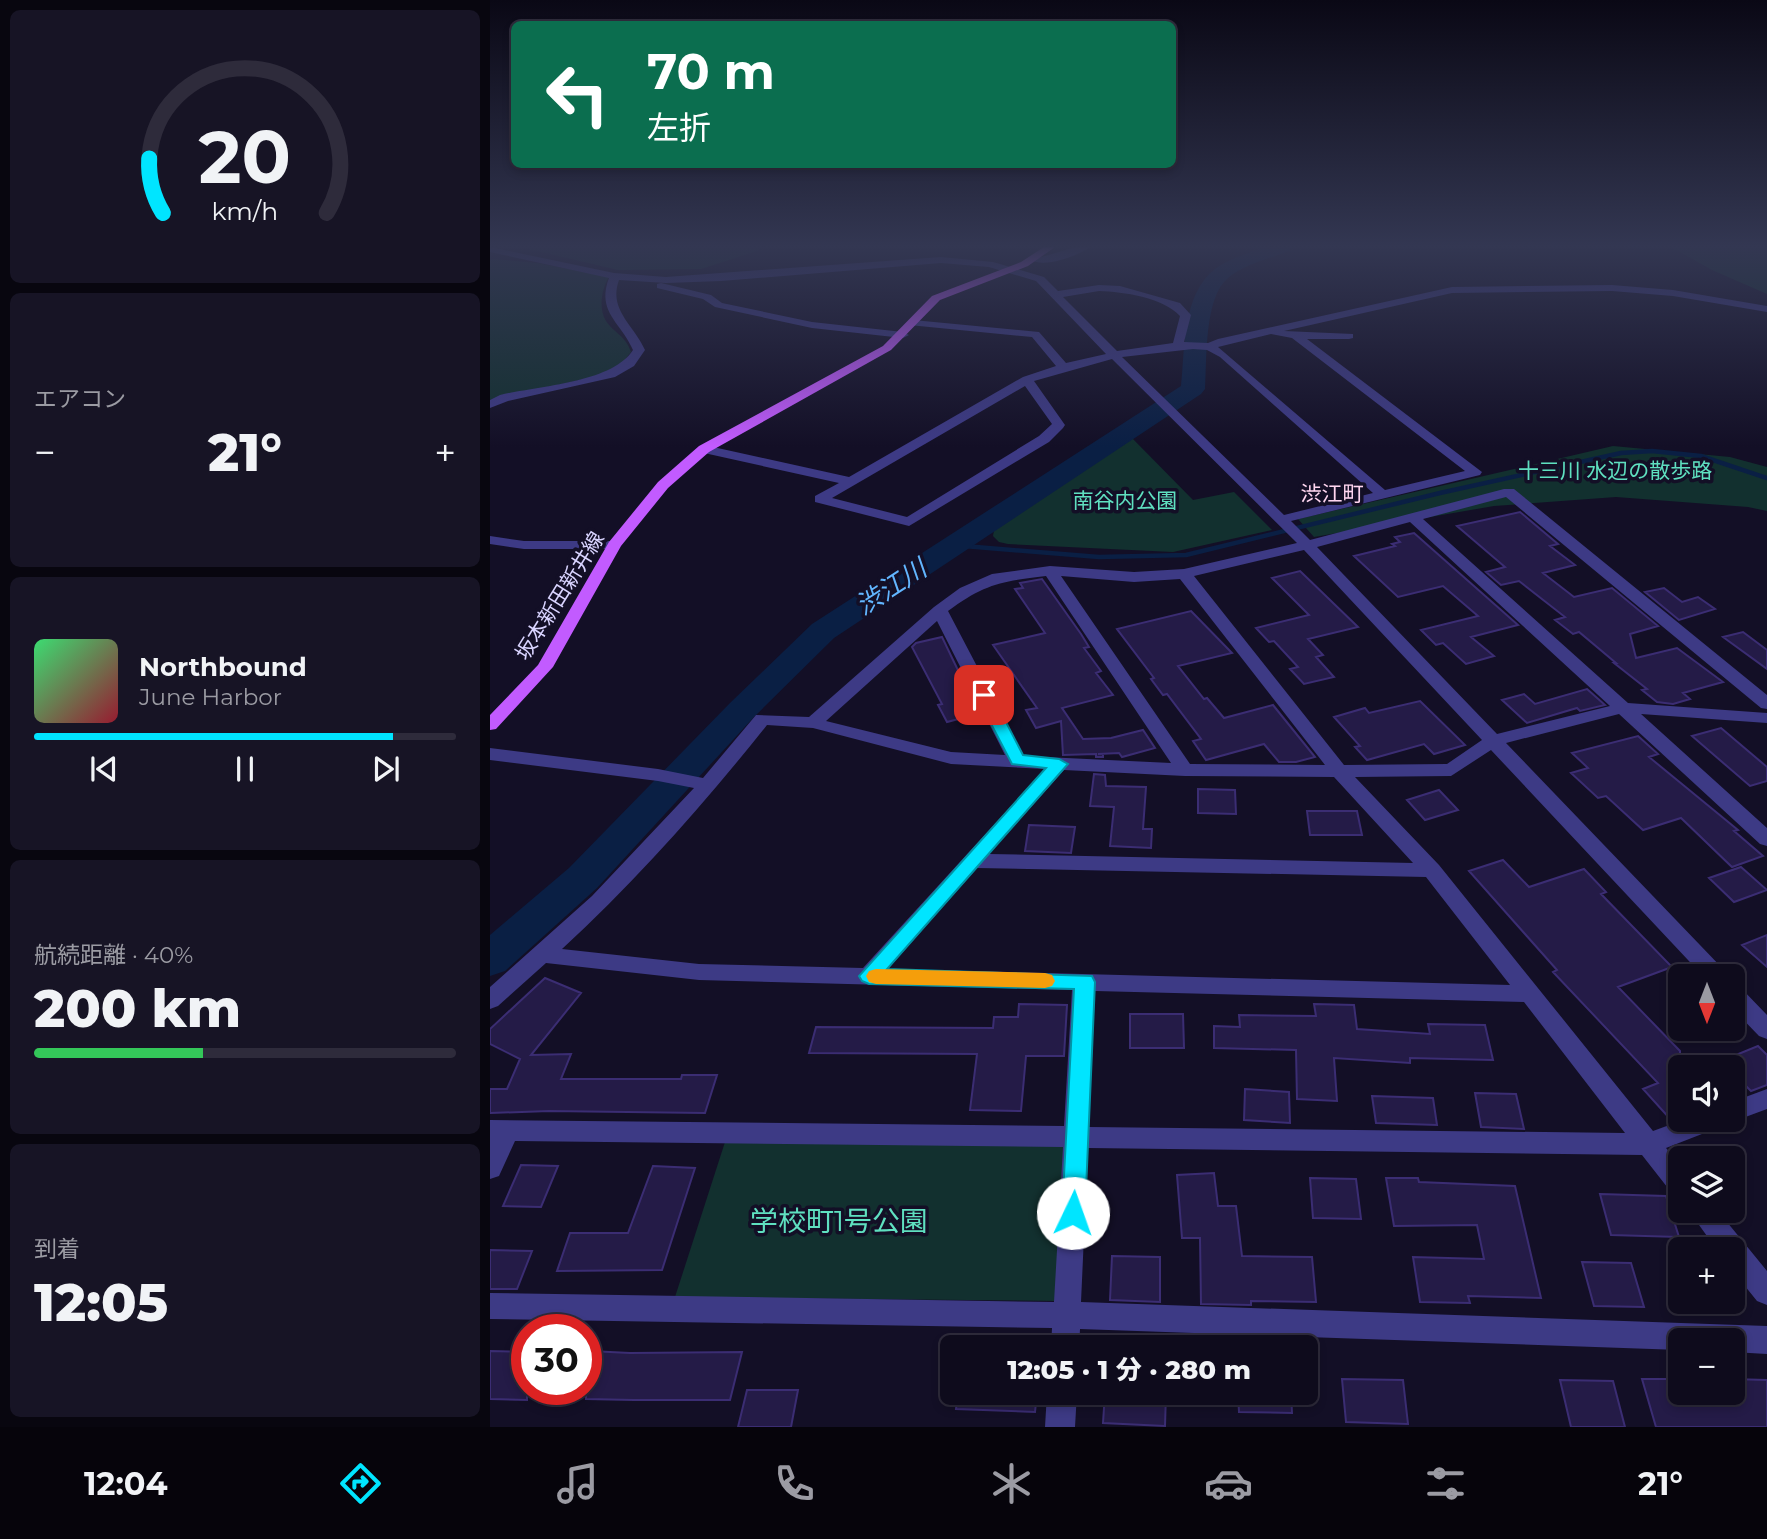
<!DOCTYPE html>
<html lang="ja">
<head>
<meta charset="utf-8">
<style>
	:root { --surface:#0e0b1c; --page:#171425; --text:#f1f3f6; --muted:#9b9ba3; --line:#2e2b3b; --accent:#00e5ff }
	body { margin:0; font-family:Montserrat,"Noto Sans JP",sans-serif; background:var(--page); color:var(--text); height:100vh; display:flex; flex-direction:column; font-size:26px; white-space:nowrap }
	* { box-sizing:border-box; margin:0 }
	p { font-size:23px; color:var(--muted) }
	.icon { flex:none; width:38px; height:38px; fill:none; stroke:currentColor; stroke-width:2; stroke-linecap:round; stroke-linejoin:round }
	.map { position:relative; flex:1; overflow:hidden }
	.sheet { display:flex; flex-direction:column; gap:10px; padding:10px; background:#08060f; width:490px }
	.sheet>* { flex:none }
	.top-card { position:absolute; left:21px; top:21px; width:665px; height:147px; border-radius:10px; box-shadow:0 4px 10px #0003,0 0 0 2px var(--line); background:#0b6e4f; color:#fff; overflow:hidden }
	.needle { width:46px; rotate:180deg }
	.fabs { position:absolute; left:1178px; top:964px; display:grid; gap:14px }
	.fabs a { display:grid; place-items:center; width:77px; height:77px; border-radius:10px; background:var(--surface); box-shadow:0 4px 10px #0003,0 0 0 2px var(--line); font-size:35px }
	.speed { position:absolute; left:21px; top:1314px; display:flex; gap:14px; font-size:35px; font-weight:700; text-align:center }
	.speed>* { display:grid; place-content:center; width:91px; height:91px; border-radius:50%; background:var(--surface); box-shadow:0 4px 10px #0003,0 0 0 2px var(--line); line-height:1 }
	.speed .limit { border:10px solid #d22; background:#fff; color:#111 }
	.pin { position:absolute; display:grid; place-items:center; width:60px; height:60px; color:#fff; margin:-30px; border-radius:14px; box-shadow:0 4px 10px #0006 }
	.me { position:absolute; width:77px; margin:-38px; rotate:3deg; stroke-linejoin:round; filter:drop-shadow(0 0 5px #0008) }
	.turn { display:flex; align-items:center; gap:24px; height:147px; padding:0 21px; font-size:32px }
	.turn .icon { width:91px; height:91px; stroke-width:2.5 }
	.turn b { display:block; font-size:49px; line-height:60px }
	.big { font-size:52px; font-weight:800; line-height:1.1 }
	.sheet .card { flex:1; display:flex; flex-direction:column; justify-content:center; gap:10px; min-width:0; padding:0 24px; border-radius:10px; background:var(--page) }
	.sheet .dial { align-items:center; gap:0 }
	.dial svg { height:182px; overflow:visible; fill:none; stroke:var(--line); stroke-width:7; stroke-linecap:round; text-anchor:middle }
	.dial text { fill:var(--text); stroke:none }
	.song { display:flex; align-items:center; gap:21px }
	.cover { width:84px; height:84px; border-radius:10px; background:linear-gradient(135deg,hsl(140 70% 55%),hsl(350 70% 35%)) }
	.played { height:7px; border-radius:4px; background:linear-gradient(90deg,var(--accent) 85%,var(--line) 85%) }
	.keys { display:flex; justify-content:space-around; direction:ltr }
	.heat { display:flex; justify-content:space-between; align-items:center; font-size:38px; direction:ltr }
	.charge { height:10px; border-radius:5px; background:linear-gradient(90deg,#34c759 40%,var(--line) 0) }
	.trip { position:absolute; left:450px; top:1335px; width:378px; height:70px; border-radius:10px; background:var(--surface); box-shadow:0 4px 10px #0003,0 0 0 2px var(--line); font-weight:800; line-height:70px; text-align:center }
	.tab-bar { display:flex; height:112px; justify-content:space-around; align-items:center; background:#06040b; color:var(--muted) }
	.tab-bar .icon { width:49px; height:49px }
	.tab-bar .active { color:var(--accent) }
	.tab-bar b { font-size:32px; color:var(--text) }
	main { display:flex; flex:1; min-height:0 }
	.map>svg:first-child { display:block }
	.green { fill:#12302f }
	.lines { fill:none; stroke-linecap:round; stroke-linejoin:round }
	.stream { stroke:#0a1f44; stroke-width:4.5 }
	.river { fill:#0a1f44; fill-rule:evenodd }
	.building { fill:#241b47; stroke:#3b2d73; stroke-width:2 }
	.minor { fill:#3d3a85; fill-rule:evenodd }
	.major { fill:#c25bff; fill-rule:evenodd }
	.route { fill:#00e5ff; stroke:#0095a6; stroke-width:2 }
	.slow { fill:#f59e0b }
	.labels { text-anchor:middle; stroke-width:7; stroke-linejoin:round; paint-order:stroke }
	.far-park-label { font-size:21px; fill:#5fe0c0; stroke:#130f26 }
	.far-neighbourhood-label { font-size:21px; fill:#ffd6f0; stroke:#130f26 }
	.far-street-label { font-size:21px; fill:#d9d4ff; stroke:#130f26 }
	.water-label { font-size:26px; font-style:italic; fill:#62b6ff; stroke:#130f26 }
	.near-park-label { font-size:28px; fill:#5fe0c0; stroke:#130f26 }
</style>
</head>
<body>
<main>
<section class="sheet">
<div class="card dial"><svg viewBox="0 0 100 80">
<path d="M14 69A42 42 0 1 1 86 69"/>
<path d="M14 69A42 42 0 0 1 8 45" stroke="#00e5ff"/>
<text x="50" y="56" font-size="32" font-weight="700">20</text>
<text x="50" y="72" font-size="11">km/h</text>
</svg></div>
<div class="card"><p>エアコン</p>
<div class="heat"><a>−</a><b class="big">21°</b><a>+</a></div>
</div>
<div class="card">
<div class="song"><i class="cover"></i><div><b>Northbound</b><p>June Harbor</p></div></div>
<div class="played"></div>
<div class="keys"><svg class="icon" aria-label="previous" viewBox="0 0 24 24"><path d="M18 5L8 12l10 7zM5 5v14"/></svg><svg class="icon" aria-label="pause" viewBox="0 0 24 24"><path d="M8 5v14M16 5v14"/></svg><svg class="icon" aria-label="next" viewBox="0 0 24 24"><path d="M6 5l10 7-10 7zM19 5v14"/></svg></div>
</div>
<div class="card"><p>航続距離 · 40%</p><b class="big">200 km</b><div class="charge"></div></div>
<div class="card"><p>到着</p><b class="big">12:05</b></div>
</section>
<div class="map">
<svg width="1277" height="1427" viewBox="0 0 1277 1427">
	<rect width="100%" height="100%" fill="#130f26"/>
	<path class="green" d="M30,247H262L270,250L211,269L128,270Z
		M1181,247H1277V294L1222,270Z
		M3,259L47,263L119,277C112,288 108,308 116,321C124,333 136,336 141,352L133,362L117,374L0,400V260Z
		M642,438L703,500L744,492L782,530L683,552L518,544L509,542L503,536L505,525Z
		M1123,446L1240,457L1277,467V511L1258,507L1126,497L1004,506L824,537L808,519Z
		M235,1142L575,1144L565,1301L185,1297Z"/>
	<g class="lines">
		<path class="stream" d="M462,545L609,557L696,555L950,493L1131,453L1162,451L1211,456L1277,478"/>
		<path class="river" d="M775,247H802L799,251C779,259 755,264 738,278C714,298 717,359 715,389L711,394L344,638L264,717L107,888L15,971L0,976V935L79,868L240,703L322,624L691,386C695,349 692,294 725,269C740,258 759,253 775,247Z"/>
	</g>
	<path class="building" d="M1030,512L1068,544L1060,546L1085,565L1053,573L1084,597L1122,588L1168,626L1140,634L1146,658L1187,648L1233,682L1193,693L1200,699L1183,704L1167,702L1152,690L1157,689L1124,663H1126L1089,632L1083,634L1065,620L1075,617L1029,581L1011,585L996,572L1015,567L967,526Z
		M924,533L1028,625L981,637L1004,656L976,664L953,643L946,645L931,630L988,616L953,586L908,597L864,556L905,546L902,544L910,542L905,537Z
		M810,571L868,627L818,639L833,655L826,657L844,677L814,684L800,669L808,667L784,641L779,642L766,628L819,615L782,578Z
		M552,579L591,634L599,647L594,648L611,671L606,673L623,695L572,708L593,739L621,738L653,730L665,748L632,757L629,753L608,754H613V757H606V754L573,755L571,721L546,728L536,710L547,708L503,645L555,633L525,589L533,588L530,583Z
		M1174,588L1192,602L1208,597L1225,609L1189,620L1155,592Z
		M701,611L742,653L688,666L714,699L717,698L734,718L783,705L825,757L806,762H789L774,744L716,760L703,741L711,739L677,694L673,695L661,679L664,678L627,629Z
		M1253,632L1277,650V669L1233,637Z
		M452,637L476,687L491,713L457,722L448,705L452,704L422,647L426,643Z
		M1097,689L1115,705L1090,711L1087,708L1037,723L1012,700L1034,694L1045,704Z
		M930,701L975,745L944,754L934,744L877,760L865,747L870,746L844,717L875,708L879,713Z
		M1231,728L1277,767V781L1260,786L1202,736Z
		M1148,736L1168,754L1159,757L1248,830L1244,831L1273,856L1242,867L1191,818L1153,830L1116,796L1108,798L1081,773L1098,768L1082,753Z
		M604,774L615,775L616,786L656,787L653,829H662L661,848L620,846L624,807L600,806Z
		M708,789L745,790L746,814L708,813Z
		M949,790L968,810L935,820L917,800Z
		M817,811H867L872,835H820Z
		M539,825L585,827L581,853L535,851Z
		M1013,860L1039,887L1094,869L1116,892L1111,894L1182,967L1128,987L1190,1051V1118L1182,1121L1153,1089L1168,1083L1063,972L1067,970L979,871Z
		M1251,867L1277,890L1244,902L1219,878Z
		M1277,935V967L1252,945Z
		M55,978L91,993L41,1055L81,1054L71,1079H191L192,1075H227L215,1113L59,1111L0,1113V1089H17L30,1059L0,1044V1029Z
		M529,1004L577,1005L574,1056H536L531,1111L480,1110L487,1054L319,1053L326,1027L503,1028L504,1017H528Z
		M824,1004L864,1005L867,1029L940,1034L938,1024L995,1025L1003,1060L920,1058V1063L844,1058L847,1101L807,1099L806,1050L724,1048V1026L750,1027L749,1015L826,1016Z
		M640,1014H693L694,1048H640Z
		M1268,1046L1277,1055V1085L1261,1091L1242,1072V1068H1238L1231,1061Z
		M755,1089L799,1092L800,1123L754,1120Z
		M985,1093L1026,1094L1034,1129L991,1127Z
		M882,1096L943,1098L947,1125L886,1123Z
		M31,1165L68,1166L51,1207L13,1206Z
		M163,1166L205,1168L172,1270L67,1271L80,1233H138Z
		M724,1173L728,1206H746L752,1256L822,1257L826,1302L761,1301V1305L711,1304L710,1238H692L687,1175Z
		M820,1178L866,1179L871,1219L823,1218Z
		M896,1178H928L929,1182L1025,1186L1051,1298L978,1296L980,1303L930,1302L923,1257L994,1259L987,1225L904,1226Z
		M1110,1194L1176,1196L1189,1237L1121,1235Z
		M0,1250L42,1251L27,1289H0Z
		M622,1256L670,1257V1302L620,1300Z
		M1092,1262L1141,1263L1154,1307L1104,1306Z
		M0,1351L37,1352V1400L0,1399Z
		M100,1351L140,1353L252,1352L240,1400H144L96,1399V1362Z
		M852,1379L913,1380L918,1424L856,1422Z
		M1152,1379H1190V1393H1242V1379L1277,1380V1427H1166Z
		M1070,1380L1123,1381L1135,1427H1081Z
		M257,1390H308L301,1427H248Z
		M468,1393H547L545,1412L466,1409Z
		M615,1393H676L675,1426L613,1423Z
		M748,1393H801L802,1413L749,1412Z"/>
	<g class="lines">
		<path class="minor" d="M0,247L124,273L176,277L451,257L503,262L554,277L568,291L609,285L630,286L690,303L701,315L694,342L718,343L728,339L962,287L1122,285L1183,290L1277,306V312L1183,296L1122,291L962,293L794,331L863,334V338L859,339H817L992,472L990,475L801,521L820,540L1014,489H1024L1277,695V709L1271,708L1016,497L933,519L1138,703L1277,713V723L1151,714L1277,828V846L1270,844L1129,714L1016,743L1234,970L1237,976H1213L1001,750L961,776L865,777L949,865L1163,1131L1193,1120H1233L1230,1127L1176,1148L1190,1165V1195L1181,1192L1152,1155L598,1148L591,1302L1277,1326V1354L1242,1352V1340H1190V1350L590,1329L589,1348H561L562,1328L0,1319V1293L564,1302L573,1147L25,1141L9,1176L0,1179V1120L574,1126L582,990L209,980L56,963L8,1006L0,1009V987L102,896L204,788L168,781L0,760V748L168,769L213,778L266,715L319,717L444,607L470,588L502,574L560,566L644,572L694,569L807,543L622,359L544,381L575,425L573,428L559,442L419,526L325,502V496L349,483L214,453L207,449L214,445L359,477L533,377L566,366L542,337L419,325L418,323L423,320L549,332L576,363L616,354L546,281L499,267L451,263L231,281L176,283L129,280C118,310 144,325 155,350L144,366L125,377L18,401L0,408V400L10,395C47,386 122,383 143,350C131,322 106,312 119,278L0,252ZM609,291C634,292 672,297 690,316L683,343L627,351L573,297ZM781,334L802,338L975,471L895,490L728,347ZM703,349L717,350L730,357L883,493L794,515L632,357ZM535,386L562,424L549,436L417,517L342,498ZM920,522L1120,706L1007,734L827,547ZM814,550L992,740L957,764L854,765L704,576ZM556,576L681,763L534,756L458,611C494,584 512,581 556,576ZM571,576L644,582L690,579L835,765L700,764ZM447,621L515,755L461,752L336,721ZM277,725L323,728L461,764L555,769L373,968L209,964L72,949C147,880 214,804 277,725ZM574,770L695,776L844,777L923,863L499,854ZM487,868L936,877L1020,985L398,969ZM605,991L1034,1002L1135,1133L599,1127Z
			M586,247H600C588,256 555,268 541,260Z
			M171,283L221,295L232,303L322,322L413,332L419,335L413,338L322,328L225,307L213,299L167,288V284Z
			M0,536L34,541H124L131,545L124,549H34L0,544Z
			M1242,985L1250,987L1277,1015V1039L1269,1036L1242,1008Z
			M1277,1089V1109L1242,1122L1236,1120H1242V1102Z
			M1199,1211H1228L1277,1271V1305L1267,1301L1242,1270V1250H1227Z
			M557,1393H587L585,1427H555Z"/>
		<path class="major" d="M554,247H565L538,266L450,300L401,350L219,452L178,488L131,546L63,667L6,729L0,730V715L48,665L119,542L168,482L209,446L393,346L442,296L531,262Z"/>
	</g>
	<linearGradient id="sky" x2="0" y2="1"><stop stop-color="#0a0815"/><stop offset="0.55" stop-color="#333752"/><stop offset="1" stop-color="#333752" stop-opacity="0"/></linearGradient>
	<rect width="1277" height="447" fill="url(#sky)"/>
	<path class="route" d="M494,691L502,695L533,755L569,759L578,764L397,969L602,976L605,982L595,1213L592,1220L583,1223L575,1220L572,1213L584,989L379,984L372,981L369,976L556,768L522,764L486,695Z"/>
	<path class="slow" d="M386,969L555,973L562,975L565,981L562,986L555,988L386,984L379,982L376,976L379,971Z"/>
	<g class="labels">
		<g class="far-park-label">
			<text x="1125" y="478">十三川 水辺の散歩路</text>
			<text x="635" y="508">南谷内公園</text>
		</g>
		<g class="far-neighbourhood-label">
			<text x="842" y="501">渋江町</text>
		</g>
		<g class="far-street-label">
			<text transform="translate(70 596) rotate(-58)" y="7">坂本新田新井線</text>
		</g>
		<g class="water-label">
			<text transform="translate(401 587) rotate(-33)" y="9">渋江川</text>
		</g>
		<g class="near-park-label">
			<text x="349" y="1231">学校町1号公園</text>
		</g>
	</g>
</svg>
<div class="fabs">
<a><svg class="needle" viewBox="-14 -14 28 28"><path d="M0-13l5 13h-10z" fill="#e53935"/><path d="M0 13l5-13h-10z" fill="#9b9ba3"/></svg></a>
<a><svg class="icon" aria-label="sound" viewBox="0 0 24 24"><path d="M4 9h4l5-4v14l-5-4H4zM17 9q2 3 0 6"/></svg></a>
<a><svg class="icon" aria-label="layers" viewBox="0 0 24 24"><path d="M12 4l9 5-9 5-9-5zM3 14l9 5 9-5"/></svg></a>
<a>+</a>
<a>−</a>
</div>
<div class="speed"><div class="limit">30</div></div>
<div class="pin" style="left:494px;top:695px;background:#d93025"><svg class="icon" aria-label="arrive" viewBox="0 0 24 24"><path d="M6 21V4h12l-3 4 3 4H6"/></svg></div>
<svg class="me" style="left:583px;top:1213px" viewBox="-20 -20 40 40"><circle r="19" fill="#fff"/><path d="M0-13L10 11 0 6-10 11z" fill="#00e5ff"/></svg>
<div class="trip">12:05 · 1 分 · 280 m</div>
<div class="top-card">
<div class="turn"><svg class="icon" aria-label="left" viewBox="0 0 24 24"><path d="M17 20v-9H6M10 6l-5 5 5 5"/></svg><div><b>70 m</b>左折</div></div>
</div>
</div>
</main>
<nav class="tab-bar">
<b>12:04</b>
<svg class="icon active" aria-label="directions" viewBox="0 0 24 24"><path d="M12 3l9 9-9 9-9-9zM9 14v-3h6M13 9l2 2-2 2"/></svg>
<svg class="icon" aria-label="music" viewBox="0 0 24 24"><path d="M9 18V5l10-2v13"/><circle cx="6" cy="18" r="3"/><circle cx="16" cy="16" r="3"/></svg>
<svg class="icon" aria-label="phone" viewBox="0 0 24 24"><path d="M5 4h4l2 5-3 2q2 4 5 5l2-3 5 2v4C11 20 4 13 5 4z"/></svg>
<svg class="icon" aria-label="climate" viewBox="0 0 24 24"><path d="M12 3v18M4 7l16 10M4 17L20 7"/></svg>
<svg class="icon" aria-label="car" viewBox="0 0 24 24"><path d="M5 17H2v-5l4-1 3-4h7l3 4 3 1v5h-3M9 17h6M6 11h13"/><circle cx="7" cy="17" r="2"/><circle cx="17" cy="17" r="2"/></svg>
<svg class="icon" aria-label="filters" viewBox="0 0 24 24"><path d="M4 7h16M4 17h16"/><circle cx="9" cy="7" r="2"/><circle cx="15" cy="17" r="2"/></svg>
<b>21°</b>
</nav>
</body>
</html>
